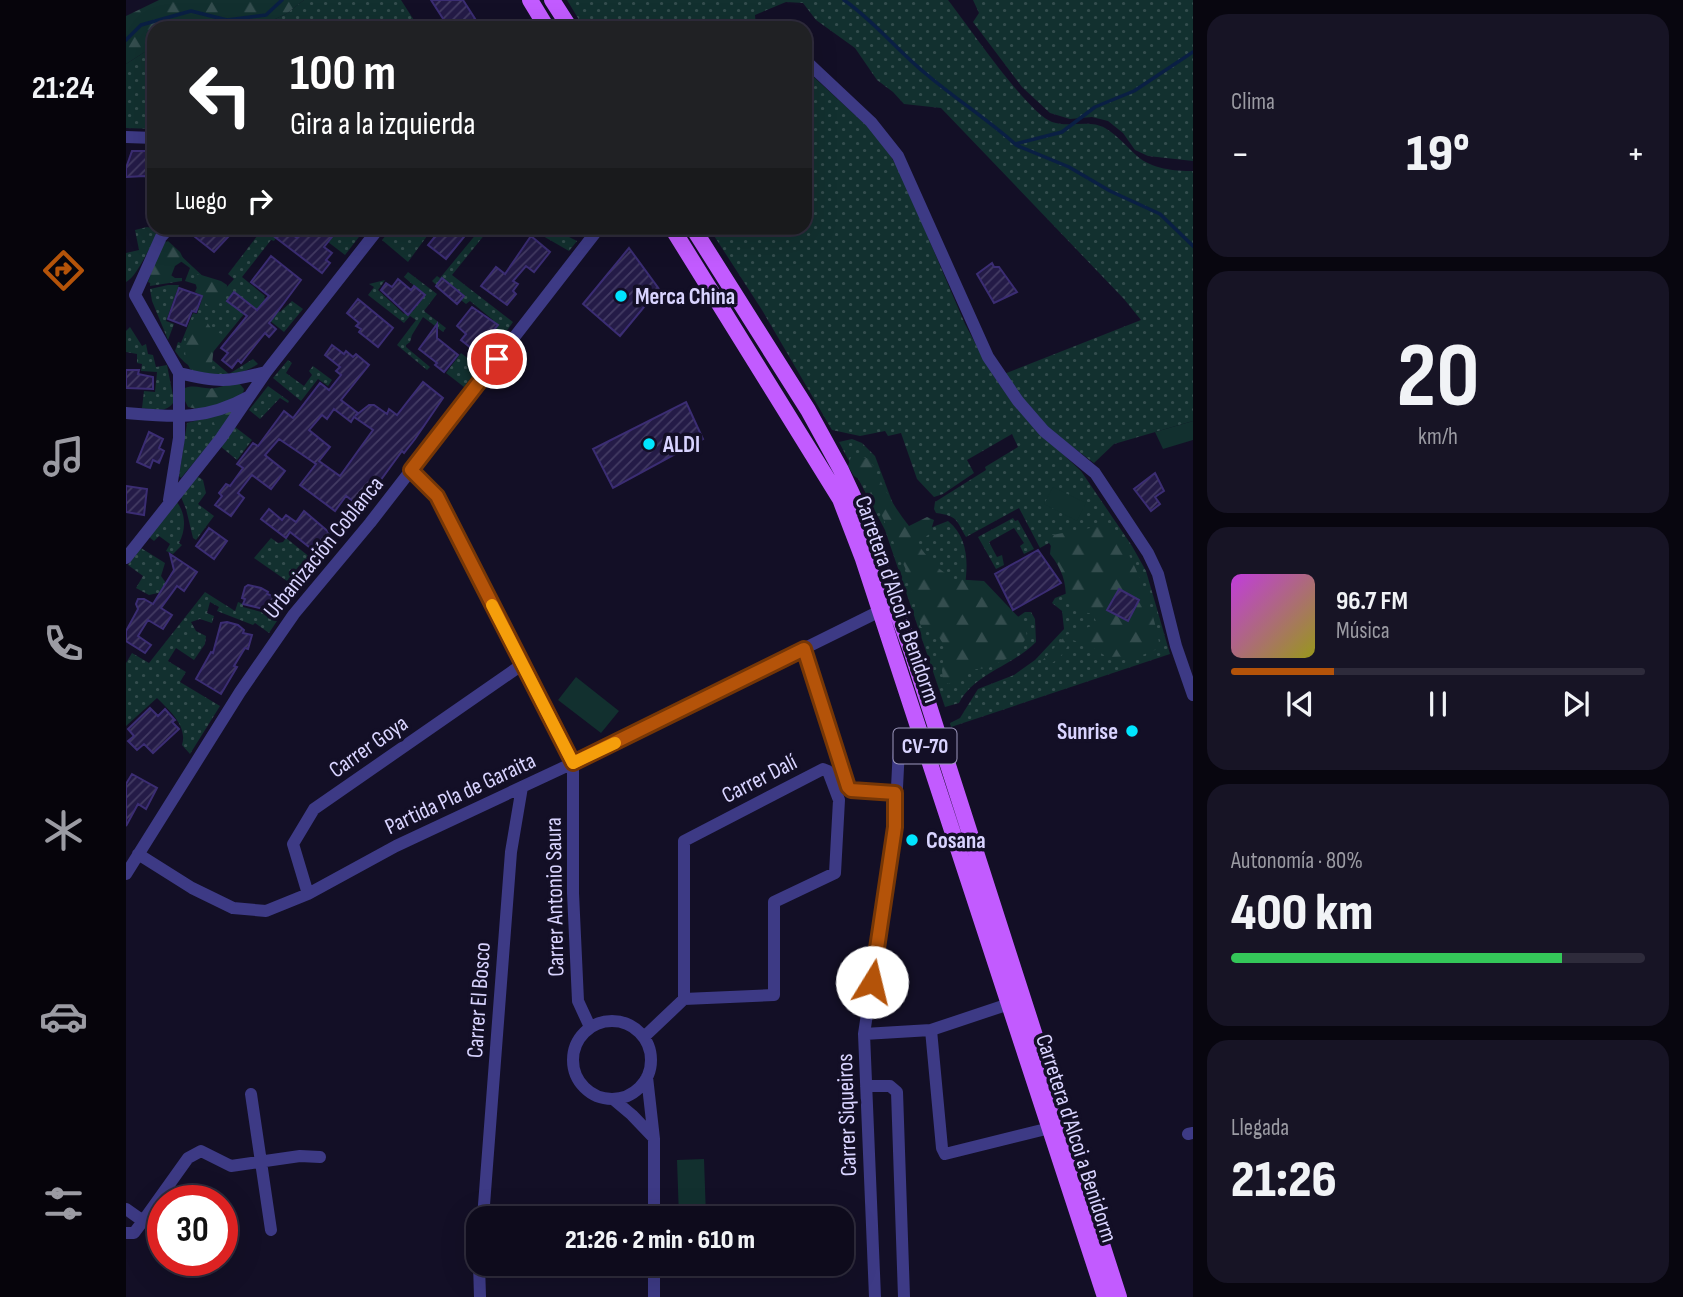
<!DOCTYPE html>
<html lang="es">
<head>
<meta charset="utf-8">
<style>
	:root { --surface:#0e0b1c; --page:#171425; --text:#f1f3f6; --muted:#9b9ba3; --line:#2e2b3b; --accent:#b45309 }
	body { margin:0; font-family:"Sofia Sans Condensed",sans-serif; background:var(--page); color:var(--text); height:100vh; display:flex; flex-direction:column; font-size:26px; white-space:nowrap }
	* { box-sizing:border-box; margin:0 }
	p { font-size:23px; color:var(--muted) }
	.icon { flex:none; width:38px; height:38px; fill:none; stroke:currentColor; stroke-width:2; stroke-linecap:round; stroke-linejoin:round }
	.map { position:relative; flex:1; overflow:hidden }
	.sheet { display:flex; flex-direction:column; gap:14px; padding:14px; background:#08060f; width:490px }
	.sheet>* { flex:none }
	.guide { position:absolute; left:21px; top:21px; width:665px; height:214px; border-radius:21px; box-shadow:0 7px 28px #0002,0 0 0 2px var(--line); background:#202124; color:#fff; overflow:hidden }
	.speed { position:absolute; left:21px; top:1185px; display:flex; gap:14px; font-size:35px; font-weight:700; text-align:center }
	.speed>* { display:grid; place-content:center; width:91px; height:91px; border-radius:50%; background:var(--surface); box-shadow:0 7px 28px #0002,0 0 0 2px var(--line); line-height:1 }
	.speed .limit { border:10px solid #d22; background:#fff; color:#111 }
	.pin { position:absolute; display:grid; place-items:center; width:60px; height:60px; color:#fff; margin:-30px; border:4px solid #fff; border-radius:50%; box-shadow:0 2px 7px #0007 }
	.me { position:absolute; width:77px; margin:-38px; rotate:9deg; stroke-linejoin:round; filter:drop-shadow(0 0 5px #0008) }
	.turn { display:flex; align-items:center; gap:24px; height:147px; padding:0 28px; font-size:32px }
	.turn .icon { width:91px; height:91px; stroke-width:2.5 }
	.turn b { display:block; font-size:49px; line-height:60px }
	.then { display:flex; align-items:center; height:66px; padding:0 28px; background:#0003; gap:14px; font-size:26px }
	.big { font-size:52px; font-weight:800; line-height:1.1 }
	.sheet .card { flex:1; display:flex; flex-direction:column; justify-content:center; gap:10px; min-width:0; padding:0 24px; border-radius:21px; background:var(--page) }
	.sheet .dial { align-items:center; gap:0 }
	.dial b { font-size:91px; line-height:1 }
	.song { display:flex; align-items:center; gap:21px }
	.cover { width:84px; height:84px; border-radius:10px; background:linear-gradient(135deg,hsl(290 70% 55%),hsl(60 70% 35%)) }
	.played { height:7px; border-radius:4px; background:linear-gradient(90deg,var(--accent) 25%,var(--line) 25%) }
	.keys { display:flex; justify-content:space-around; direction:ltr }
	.heat { display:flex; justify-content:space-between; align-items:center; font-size:38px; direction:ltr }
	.charge { height:10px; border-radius:5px; background:linear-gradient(90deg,#34c759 80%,var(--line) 0) }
	.trip { position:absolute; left:340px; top:1206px; width:388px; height:70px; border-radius:21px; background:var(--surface); box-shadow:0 7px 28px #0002,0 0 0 2px var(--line); font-weight:800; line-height:70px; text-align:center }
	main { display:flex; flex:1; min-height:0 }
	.menu { display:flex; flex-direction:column; width:126px; justify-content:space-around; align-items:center; background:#06040b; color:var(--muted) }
	.menu .icon { width:49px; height:49px }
	.menu .on { color:var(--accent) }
	.menu b { font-size:32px; color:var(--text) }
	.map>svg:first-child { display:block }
	.grass { fill:url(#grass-dots) }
	.forest { fill:url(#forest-firs) }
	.pitch { fill:#12302f }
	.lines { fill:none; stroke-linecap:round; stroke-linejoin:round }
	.stream { stroke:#0a1f44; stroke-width:3.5 }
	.building { fill:url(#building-hatch); stroke:#3b2d73; stroke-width:2; fill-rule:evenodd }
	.minor { stroke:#3d3a85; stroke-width:12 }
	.major { stroke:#c25bff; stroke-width:16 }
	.route-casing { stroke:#753606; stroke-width:18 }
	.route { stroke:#b45309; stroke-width:12 }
	.slow { stroke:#f59e0b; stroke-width:12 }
	.poi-dot { fill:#00e5ff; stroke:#130f26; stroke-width:2.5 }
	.labels { text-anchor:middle; stroke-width:7; stroke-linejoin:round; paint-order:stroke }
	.shield { fill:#130f26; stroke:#9e99be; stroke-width:2 }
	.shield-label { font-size:21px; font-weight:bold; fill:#d9d4ff }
	.poi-label { font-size:23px; font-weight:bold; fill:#d9d4ff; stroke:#130f26; text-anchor:start }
	.street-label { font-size:23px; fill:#d9d4ff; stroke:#130f26 }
</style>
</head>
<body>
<main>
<nav class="menu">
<b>21:24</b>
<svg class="icon on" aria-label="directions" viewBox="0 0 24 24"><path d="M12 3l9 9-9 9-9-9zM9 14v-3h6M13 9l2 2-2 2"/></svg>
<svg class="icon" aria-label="music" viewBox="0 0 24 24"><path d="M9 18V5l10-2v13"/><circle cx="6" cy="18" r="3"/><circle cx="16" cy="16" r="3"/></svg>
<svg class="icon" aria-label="phone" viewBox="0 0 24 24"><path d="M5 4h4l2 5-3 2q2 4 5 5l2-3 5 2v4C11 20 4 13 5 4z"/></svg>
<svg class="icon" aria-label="climate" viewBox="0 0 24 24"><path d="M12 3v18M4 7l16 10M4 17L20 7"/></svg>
<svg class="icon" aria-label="car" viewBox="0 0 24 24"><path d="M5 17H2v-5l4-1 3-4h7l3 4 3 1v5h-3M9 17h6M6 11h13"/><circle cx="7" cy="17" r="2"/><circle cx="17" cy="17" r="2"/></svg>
<svg class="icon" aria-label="filters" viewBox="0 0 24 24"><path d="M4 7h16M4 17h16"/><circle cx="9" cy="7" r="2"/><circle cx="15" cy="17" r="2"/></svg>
</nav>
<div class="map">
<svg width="1067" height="1297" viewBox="0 0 1067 1297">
	<defs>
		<pattern id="grass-dots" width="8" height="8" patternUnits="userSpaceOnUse" patternTransform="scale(1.75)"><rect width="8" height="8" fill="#12302f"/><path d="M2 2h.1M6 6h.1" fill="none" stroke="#344d4e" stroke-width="1.8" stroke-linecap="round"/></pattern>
		<pattern id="forest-firs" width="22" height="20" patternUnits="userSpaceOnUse" patternTransform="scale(1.75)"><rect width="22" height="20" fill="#12302f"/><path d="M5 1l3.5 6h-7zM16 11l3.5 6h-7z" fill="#344d4e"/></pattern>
		<pattern id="building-hatch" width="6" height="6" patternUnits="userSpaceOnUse" patternTransform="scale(1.75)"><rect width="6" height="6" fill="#241b47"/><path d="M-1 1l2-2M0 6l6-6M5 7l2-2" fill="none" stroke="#433b63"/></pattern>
	</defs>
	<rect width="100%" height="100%" fill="#130f26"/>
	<path class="grass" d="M178,0H275L293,28H73L136,25L160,14Z
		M441,0H822C841,24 902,114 926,122C943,128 964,119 979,128C992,136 1000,146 1011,156C1026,169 1048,171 1067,171V421L988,444L968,463L928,433L911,417L878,374L1015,320L998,299L815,108L778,104L767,92L751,80L729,48L690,20L677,3L660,2L629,15L630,28H458Z
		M847,0H1067V161L1022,156L1009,150L997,133L982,121L966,117L944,119L924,113L896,87L847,22L853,13Z
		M28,46V129L0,128V64Z
		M679,69L741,126L760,148L775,174L839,324L862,367L885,401L914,433L955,471L1006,546L1020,571L1044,654L825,727L824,723L834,718L852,689L888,675L909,660L938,629L936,611L926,603L929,598L944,592L939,567L923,543L914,548L893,508L840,537C830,520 832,516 810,513L808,509L809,502L860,470L859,467L892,447L886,434L841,460L848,473L817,494L808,497L791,479L775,433L762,436L759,431L734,436L706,430L636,310L583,228H679Z
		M21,227L34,230C25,243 12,276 0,282V253L13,250L9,230Z
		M131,228H175L169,236L157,228L148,241L145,240L116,277L139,296L138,298L145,302L143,304L154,312L166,301L177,309L158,332L108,292L102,301L118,314L83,357L103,374L127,359L132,364C104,382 68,380 49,351L52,342L55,343L67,313L71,314L77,296L69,292L72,285L59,281L64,268L53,260L42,273L49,278H56V281L24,286L25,274L39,241L81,280L99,289L108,279L102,274L135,231Z
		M209,228H229L236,233L219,255L202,242L211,230Z
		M266,228H299L304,232L282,262L256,240Z
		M345,228H364L326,275L387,322L375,339L367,333L371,328L365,323L367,320L344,301L340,304L335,300L338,296L327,287L320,294L306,281L311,276L314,278L351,233Z
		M403,228H443L447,230L443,237L451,241L443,251Z
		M282,272L311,294L298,311L320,328L317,332L297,317L286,335L284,342L280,345V347L304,367L301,370L271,345L290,320L284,316L278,323L242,295L248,287L243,284L259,280L252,290L278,314L283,308L287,311L299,295L278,277Z
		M42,285H53L40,321L48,324L42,340L26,301L24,289Z
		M4,327L16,346L20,344L22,354L27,355L30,367L41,365L48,401C42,414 27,409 16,408L18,391L29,392L31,372L15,371L16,364L11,363V354L0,352V331Z
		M335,353L353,367L338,387L320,373Z
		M162,360L166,363L160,373L178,386L186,375L183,371L187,366L206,380L202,386L192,379L175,401L147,378Z
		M142,386L163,401L162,403L154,398L134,419L123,410Z
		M103,412V420L55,478L53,476L61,423Z
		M109,427L126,440L111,460L94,446Z
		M726,439L736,443L749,456L767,504L782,532L799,530L822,521C849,543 840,580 835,610L889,619L899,612H905L909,619L910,642C885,667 849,673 833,703L819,707L759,530L713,442Z
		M71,476L77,480L80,493L72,504L88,516L70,540L67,538L60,509L55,497Z
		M51,502C60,514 60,530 53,543L56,545L47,554L40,551L44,544L33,536L28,541L23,537Z
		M887,518L889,521L892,520L908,549L898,554L894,546L898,543L888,528L863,542L871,557L876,555L878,565L870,569L852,537Z
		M145,538L152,543L157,542L160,538L195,566L174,590L128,558Z
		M15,548L39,563L35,576L40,583L37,588L41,591L23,595L10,588L17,576L2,565Z
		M79,592L109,611L112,602L117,604V607L139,613L142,618L151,621L143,633L129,623L127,625L91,611L93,607L84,602L81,613L88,616L86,623L74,619L65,622L70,631L80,636L79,644L68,660L50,648L42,661L60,672L54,682L94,706L64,754L56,745C62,726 43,710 31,698L0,726V663L6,653L23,663Z"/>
	<path class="forest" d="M33,0H178L160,14L136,25L28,28V46L0,64V16Z
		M42,241L54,252L58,260L49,266L44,279L26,284L22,282L34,245Z
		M72,274L95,281L101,285L100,296L87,309C75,303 71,290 68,278Z
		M76,315L87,331L96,334L88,347L85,371L79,376L64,369C55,351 59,334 69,316Z
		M113,383L118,389L117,393L102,402L107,415L99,428L90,427L87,421L88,413L62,407L58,399L59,388C70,384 78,390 89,388C97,387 103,383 113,383Z
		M726,454L744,459C755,483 766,505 783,526L801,517L808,520L804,534L790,542L807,564L827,579L858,581L899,624L901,637L888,655L862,668L842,670L823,684L817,682L816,670L819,647L808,629L795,627L780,570L749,500L742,485L728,476L722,466Z
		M986,524C1009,562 1027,604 1034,648L1014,656L981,657L961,644L946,640L934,657L921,667L915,662L940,635L971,624L967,614L952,611L940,600C940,581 936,569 924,554L926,535Z"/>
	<path class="pitch" d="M1067,421V440L1037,449L1029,432Z
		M927,487L960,503L951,521L918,504Z
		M450,677L493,711L475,733L432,700Z
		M578,1159L580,1216L553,1217L551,1160Z"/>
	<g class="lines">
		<path class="stream" d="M718,0C748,21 771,50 799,73C828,98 860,118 889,144L936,132L969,107L1008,91L1067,52
			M0,40L15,25L65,11L101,20L140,15L156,0
			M890,145L943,167L984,191L1034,214L1067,246"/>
	</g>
	<path class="building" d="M305,0H337L355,28H323Z
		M6,151H25V165H28V190L19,176L0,177V168Z
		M69,228H93L102,237L88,252L64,233Z
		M137,228H157L171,238L179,228H213L198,247L206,253L200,260L204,263L196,273Z
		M316,228H339L334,234L338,237L320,259L302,245Z
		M405,236L424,252L408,272L400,266L387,281L392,284L387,291L390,294L381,305L355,286L370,267L379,274Z
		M503,248L533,289L494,336L457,304Z
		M145,256L175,280L143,323L150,329L143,337L139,333L115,363L112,360L106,368L96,360L102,353L95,348L121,316L101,301L108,292L131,310L143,296L125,282Z
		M866,263L868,267H873L891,292L868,303L851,274Z
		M316,278L338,296L331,304L310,286Z
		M272,279L285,290L288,286L299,295L282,315L255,290L260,283L266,287Z
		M53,288L76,296L70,312L66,311L60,326L42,319Z
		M232,299L267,328L252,347L233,332L235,329L230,326L233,323L221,313Z
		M346,307L372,325L359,341L367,348L359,359L335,340L340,334L331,326Z
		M311,324V338L332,355L318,372L309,365L311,363L293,349Z
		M206,345L218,354L220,351L227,357L230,354L243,365L215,400L232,413L229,416L243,405H248L261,414L263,409L271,415L297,382L317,398L289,439L278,453L276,451L235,507L220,496L209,511L174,485L190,464L153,439L139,455L159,471L145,489L126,475L112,493L118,498L105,516L89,505L96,496L93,493L100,484L104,486L117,468L111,464L127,443L132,446L158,411L167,418L194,383L203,390L215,375L210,371L214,367L199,355ZM208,409L225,422L228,417L247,430L214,476L193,461L204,447L183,430L196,415L201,419Z
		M0,370H13L12,374L27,377V389L0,388Z
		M560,402L577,439L487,488L467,449Z
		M23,432L37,439L33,448L38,451L33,463L27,460L24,468L11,462Z
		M1029,473L1038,491L1029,497L1034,504L1025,511L1008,489Z
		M0,486L21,489L18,515L0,512Z
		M143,509L156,520L160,515L170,522L178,511L205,534L192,554L164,532L160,538L135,519Z
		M83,528L101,541L88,559L70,546Z
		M912,550L935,583L887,610L869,574Z
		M44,554L71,572L58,591L51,586L35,608L46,615L37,629L22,620L12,636L25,645L19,653L0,641V631L12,609L10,604L12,599H18L27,604L48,570Z
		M122,585L135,588L142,592L141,594L150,597L146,611L117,604L119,599L116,598L119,587Z
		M993,589L1013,600L1002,621L981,610Z
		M101,622L112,625L118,630L117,633L126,635L122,649L119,648L108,666L111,667L95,694L70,679L85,652L87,653L95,623Z
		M24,708L32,716L39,709L49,720L46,722L53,729L27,753L18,744L11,750L2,741L8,736L2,729Z
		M6,774L31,788L20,809L12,804L0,826V784Z"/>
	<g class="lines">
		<path class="minor" d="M679,60L745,122L772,156L862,357L892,401L918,431L969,473L1022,553L1032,574L1050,646L1067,695
			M0,137L28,138
			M53,373C94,383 101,382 140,372
			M0,413C47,417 79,421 122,397
			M285,470L311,496L447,763V893L452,1001L464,1027
			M43,500L53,438V373L9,295L35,237L43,228
			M0,558L95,438L140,372L253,228
			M678,649L722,787L725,790L770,793
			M12,854L66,888L107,908L140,911L182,894L270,846L447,763L754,611
			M0,874L114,692L168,614L244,523L473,228
			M182,894L167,844L188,809L397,664
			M447 1060a39 39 0 1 1 78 0a39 39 0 1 1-78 0Z
			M805,1030L816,1148L819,1154L924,1128
			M738,1034L805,1030L883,1004
			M518,1037L558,999L648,995V902L709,873L713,800L702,771L697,769L558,841V999
			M521,1077L528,1139V1218
			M740,1086H764L771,1092L778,1297
			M125,1094L145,1230
			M487,1099L506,1115L528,1138
			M1062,1134L1067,1133
			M0,1209L17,1221L62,1158L75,1151L105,1166L174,1156L194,1157
			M357,1218L385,852L396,787
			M0,1233H8L17,1221
			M353,1264L354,1297
			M528,1264V1297
			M749,1297L738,1034L769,827L773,748L797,740"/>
		<path class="major" d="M404,0L421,28
			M426,0L444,28
			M546,228L714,499L737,559L979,1297
			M567,228L682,410L715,470L735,513L786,653L993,1297"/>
	</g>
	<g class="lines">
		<defs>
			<path id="route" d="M371,359L285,470L311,496L447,763L678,649L722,787L725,790L769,793V827L746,982"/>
		</defs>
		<use href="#route" class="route-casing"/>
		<use href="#route" class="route"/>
		<path class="slow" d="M366,605L447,763L489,743"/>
	</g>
	<g class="poi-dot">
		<circle cx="495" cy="296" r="7"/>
		<circle cx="523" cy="444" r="7"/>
		<circle cx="1006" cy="731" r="7"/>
		<circle cx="786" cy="840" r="7"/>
	</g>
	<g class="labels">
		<rect class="shield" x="767.5" y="728.5" width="63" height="35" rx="5"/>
		<g class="shield-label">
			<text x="799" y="753">CV-70</text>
		</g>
		<g class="poi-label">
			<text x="509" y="304">Merca China</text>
			<text x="537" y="452">ALDI</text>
			<text x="992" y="739" text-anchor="end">Sunrise</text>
			<text x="800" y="848">Cosana</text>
		</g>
		<g class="street-label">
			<text transform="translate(197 547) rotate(-51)" y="8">Urbanización Coblanca</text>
			<text transform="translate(772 599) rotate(71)" y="8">Carretera d'Alcoi a Benidorm</text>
			<text transform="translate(242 746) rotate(-35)" y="8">Carrer Goya</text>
			<text transform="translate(633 778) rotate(-27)" y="8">Carrer Dalí</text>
			<text transform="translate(334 793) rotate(-25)" y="8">Partida Pla de Garaita</text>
			<text transform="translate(428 897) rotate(-91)" y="8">Carrer Antonio Saura</text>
			<text transform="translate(352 1000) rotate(-86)" y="8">Carrer El Bosco</text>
			<text transform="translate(720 1115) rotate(-92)" y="8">Carrer Siqueiros</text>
			<text transform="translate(951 1138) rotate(72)" y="8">Carretera d'Alcoi a Benidorm</text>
		</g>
	</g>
</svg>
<div class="speed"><div class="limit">30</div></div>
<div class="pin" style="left:371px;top:359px;background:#d93025"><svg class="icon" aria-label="arrive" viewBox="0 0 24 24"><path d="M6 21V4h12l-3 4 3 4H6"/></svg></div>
<svg class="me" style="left:746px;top:982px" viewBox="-20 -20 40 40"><circle r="19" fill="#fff"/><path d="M0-13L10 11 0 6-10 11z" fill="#b45309"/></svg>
<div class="trip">21:26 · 2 min · 610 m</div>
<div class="guide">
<div class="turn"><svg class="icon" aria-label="left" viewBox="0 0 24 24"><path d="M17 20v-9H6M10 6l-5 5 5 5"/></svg><div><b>100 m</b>Gira a la izquierda</div></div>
<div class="then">Luego<svg class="icon" aria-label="right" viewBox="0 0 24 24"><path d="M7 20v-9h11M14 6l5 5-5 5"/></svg></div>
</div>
</div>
<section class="sheet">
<div class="card"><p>Clima</p>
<div class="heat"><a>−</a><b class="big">19°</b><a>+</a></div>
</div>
<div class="card dial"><b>20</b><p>km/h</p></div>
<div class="card">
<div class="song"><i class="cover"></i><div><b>96.7 FM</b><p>Música</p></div></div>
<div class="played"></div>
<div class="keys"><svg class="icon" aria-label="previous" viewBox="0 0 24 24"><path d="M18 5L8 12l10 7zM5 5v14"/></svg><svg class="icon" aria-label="pause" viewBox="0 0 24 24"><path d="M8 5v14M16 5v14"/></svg><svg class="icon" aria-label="next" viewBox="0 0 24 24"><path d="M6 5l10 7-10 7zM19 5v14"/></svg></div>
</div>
<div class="card"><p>Autonomía · 80%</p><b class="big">400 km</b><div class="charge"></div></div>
<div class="card"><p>Llegada</p><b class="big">21:26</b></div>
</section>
</main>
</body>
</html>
